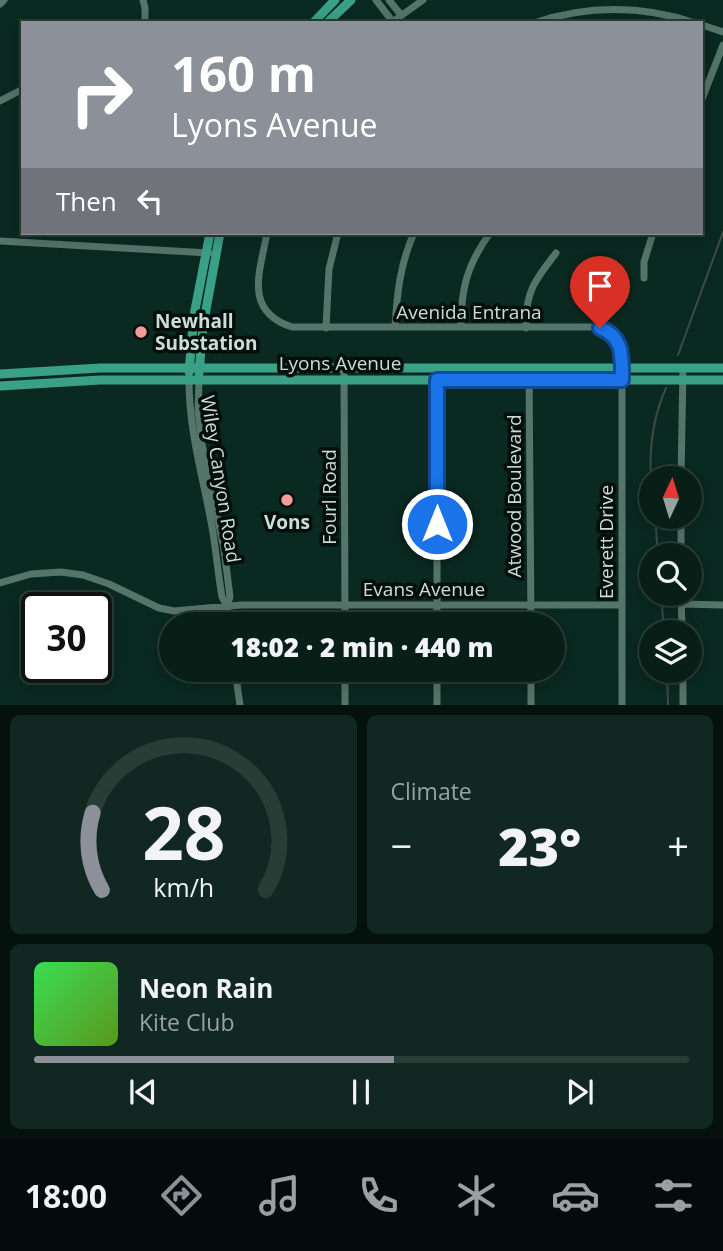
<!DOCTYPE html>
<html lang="en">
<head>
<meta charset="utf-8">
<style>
	:root { --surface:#081f18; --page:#112721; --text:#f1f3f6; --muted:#98a2a2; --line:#293d37; --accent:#8c9099 }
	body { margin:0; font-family:"Open Sans",sans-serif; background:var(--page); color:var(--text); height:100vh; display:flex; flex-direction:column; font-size:26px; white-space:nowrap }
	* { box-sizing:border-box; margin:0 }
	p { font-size:23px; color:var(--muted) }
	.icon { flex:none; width:38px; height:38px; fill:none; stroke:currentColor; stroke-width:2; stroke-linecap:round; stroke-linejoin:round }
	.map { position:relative; height:705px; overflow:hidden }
	.drawer { display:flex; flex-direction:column; gap:10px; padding:10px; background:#04110d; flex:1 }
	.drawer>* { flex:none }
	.hud { position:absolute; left:21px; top:21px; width:682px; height:214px; border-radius:0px; box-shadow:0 4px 18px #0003,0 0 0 2px var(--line); background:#8c9099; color:#fff; overflow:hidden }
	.needle { width:46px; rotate:4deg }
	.tools { position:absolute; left:639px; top:466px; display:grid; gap:14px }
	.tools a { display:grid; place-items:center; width:63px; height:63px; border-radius:50%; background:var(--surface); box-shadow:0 4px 18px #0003,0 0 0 2px var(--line); font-size:35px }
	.speed { position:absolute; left:21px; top:592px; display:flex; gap:14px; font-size:35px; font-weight:700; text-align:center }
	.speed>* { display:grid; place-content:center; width:91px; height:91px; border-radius:50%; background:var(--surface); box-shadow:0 4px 18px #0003,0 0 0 2px var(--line); line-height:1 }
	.speed .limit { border:4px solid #111; border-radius:10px; background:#fff; color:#111 }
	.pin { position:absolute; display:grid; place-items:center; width:60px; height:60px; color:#fff; margin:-72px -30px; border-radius:50% 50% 50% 0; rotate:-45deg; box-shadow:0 0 7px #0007 }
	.pin .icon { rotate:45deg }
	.me { position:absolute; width:77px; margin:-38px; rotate:0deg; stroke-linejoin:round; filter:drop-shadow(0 0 5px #0008) }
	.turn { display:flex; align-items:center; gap:24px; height:147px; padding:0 35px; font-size:32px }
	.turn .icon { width:91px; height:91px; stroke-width:2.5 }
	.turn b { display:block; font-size:49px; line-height:60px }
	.then { display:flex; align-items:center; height:66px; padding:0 35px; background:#0003; gap:14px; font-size:26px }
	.big { font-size:52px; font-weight:800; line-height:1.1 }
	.drawer .widget { flex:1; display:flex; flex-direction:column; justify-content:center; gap:10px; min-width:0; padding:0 24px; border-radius:10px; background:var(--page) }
	.drawer .dial { align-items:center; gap:0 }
	.dial svg { height:182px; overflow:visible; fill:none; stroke:var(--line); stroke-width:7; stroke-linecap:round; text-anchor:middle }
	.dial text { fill:var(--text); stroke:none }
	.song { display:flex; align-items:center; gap:21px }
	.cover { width:84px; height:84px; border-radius:10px; background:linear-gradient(135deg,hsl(130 70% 55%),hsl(90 70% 35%)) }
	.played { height:7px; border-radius:4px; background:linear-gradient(90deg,var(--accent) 55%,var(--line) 55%) }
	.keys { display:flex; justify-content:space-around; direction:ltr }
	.heat { display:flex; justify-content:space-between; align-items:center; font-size:38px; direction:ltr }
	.drawer .tiles { flex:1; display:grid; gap:10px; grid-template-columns:1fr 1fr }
	.widget:last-child { grid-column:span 2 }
	.trip { position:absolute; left:159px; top:612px; width:406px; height:70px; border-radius:35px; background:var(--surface); box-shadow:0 4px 18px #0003,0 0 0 2px var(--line); font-weight:800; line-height:70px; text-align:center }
	.tab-bar { display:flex; height:112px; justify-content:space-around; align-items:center; background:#030c0a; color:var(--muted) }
	.tab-bar .icon { width:49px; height:49px }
	.tab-bar .active { color:var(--accent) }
	.tab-bar b { font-size:32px; color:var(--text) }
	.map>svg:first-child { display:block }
	.water { fill:#000e07; stroke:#3d4c45; stroke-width:2 }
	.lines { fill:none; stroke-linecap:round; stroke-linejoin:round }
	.stream { stroke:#3d4c45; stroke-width:2 }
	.minor { stroke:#56756a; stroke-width:7 }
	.major { stroke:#3aa187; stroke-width:9 }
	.route-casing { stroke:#114b97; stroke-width:18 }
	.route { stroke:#1a73e8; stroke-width:12 }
	.poi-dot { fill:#f59b98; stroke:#040f0b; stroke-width:2.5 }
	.labels { text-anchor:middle; stroke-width:7; stroke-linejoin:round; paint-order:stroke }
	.street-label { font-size:19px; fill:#ccddd7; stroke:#040f0b }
	.poi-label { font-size:19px; font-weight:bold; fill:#ccddd7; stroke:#040f0b; text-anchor:start }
</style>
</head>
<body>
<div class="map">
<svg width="723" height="705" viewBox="0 0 723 705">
	<rect width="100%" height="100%" fill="#0a2920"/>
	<path class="water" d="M598,287L616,293L613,303L594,296Z"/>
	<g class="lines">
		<path class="stream" d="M678,355L723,232
			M651,478C649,446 653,417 666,388
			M655,516L658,555
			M661,593L664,632
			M667,670L668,705"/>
		<path class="minor" d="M143,0L145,8V23
			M376,0L393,22
			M389,0L401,15
			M0,4L4,0
			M391,23L423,0
			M534,23C586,5 643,5 695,23
			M702,25L723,32
			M702,99L723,45
			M0,101L23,89
			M267,233C260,272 243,311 292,327H593C617,331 622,346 622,368V705
			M0,241L209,253
			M644,278V262L653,233
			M395,327C397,294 400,264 414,233
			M461,327C461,288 467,265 490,233
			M326,328L329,269L338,233
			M526,328C525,292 535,280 556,253
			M344,368L345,625
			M529,368L531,625
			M189,381C189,431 203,477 212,527C216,550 218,574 222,597L227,606L229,625
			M199,381L198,411L202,444L224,549L230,597L227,606
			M681,478L683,368
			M681,555V516
			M0,583L31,574L61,572L83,575L109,584L159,608L174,611L241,605H622
			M681,593L682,632
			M682,604L723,605
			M437,625V368
			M235,670L240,705
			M345,670V705
			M437,670V705
			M683,670V705
			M531,705V670"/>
		<path class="major" d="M313,23L335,0
			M327,23L351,0
			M189,372L194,315L210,233
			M199,373L203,326L220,233
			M0,374L100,368H723
			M0,386L100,380H723"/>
	</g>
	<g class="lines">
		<defs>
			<path id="route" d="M437,524V380H622C622,358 624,337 600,328"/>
		</defs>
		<use href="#route" class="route-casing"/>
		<use href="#route" class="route"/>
	</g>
	<g class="poi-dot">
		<circle cx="141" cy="332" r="7"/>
		<circle cx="287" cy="500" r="7"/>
	</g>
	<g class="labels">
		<g class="street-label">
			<text x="469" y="319">Avenida Entrana</text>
			<text x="340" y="370">Lyons Avenue</text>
			<text transform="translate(221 479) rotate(81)" y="7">Wiley Canyon Road</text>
			<text transform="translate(514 496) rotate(-90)" y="7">Atwood Boulevard</text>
			<text transform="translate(329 497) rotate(-90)" y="7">Fourl Road</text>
			<text transform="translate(606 542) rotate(-90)" y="7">Everett Drive</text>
			<text x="424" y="596">Evans Avenue</text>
		</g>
		<g class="poi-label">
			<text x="155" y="328">Newhall<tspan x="155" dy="22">Substation</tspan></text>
			<text x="287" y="529" text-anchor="middle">Vons</text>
		</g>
	</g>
</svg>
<div class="tools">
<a><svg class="needle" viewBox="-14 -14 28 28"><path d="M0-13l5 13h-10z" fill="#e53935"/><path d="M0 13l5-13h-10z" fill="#98a2a2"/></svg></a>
<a><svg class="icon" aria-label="search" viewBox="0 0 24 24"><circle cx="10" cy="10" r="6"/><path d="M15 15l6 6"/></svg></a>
<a><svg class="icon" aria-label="layers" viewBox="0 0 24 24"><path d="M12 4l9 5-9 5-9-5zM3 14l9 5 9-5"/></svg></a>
</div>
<div class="speed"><div class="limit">30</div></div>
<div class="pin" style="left:600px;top:328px;background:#d93025"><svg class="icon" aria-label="arrive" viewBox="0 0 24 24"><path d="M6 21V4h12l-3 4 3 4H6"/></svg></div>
<svg class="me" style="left:437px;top:524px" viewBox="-20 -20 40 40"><circle r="17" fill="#1a73e8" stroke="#fff" stroke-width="3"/><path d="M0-11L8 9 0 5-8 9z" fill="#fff"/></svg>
<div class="trip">18:02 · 2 min · 440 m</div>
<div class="hud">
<div class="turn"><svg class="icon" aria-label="right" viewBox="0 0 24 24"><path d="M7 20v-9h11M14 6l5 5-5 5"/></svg><div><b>160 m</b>Lyons Avenue</div></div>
<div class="then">Then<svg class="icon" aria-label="left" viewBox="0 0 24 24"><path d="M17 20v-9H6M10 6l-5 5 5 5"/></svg></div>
</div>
</div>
<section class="drawer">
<div class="tiles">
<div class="widget dial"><svg viewBox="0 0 100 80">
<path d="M14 69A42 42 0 1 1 86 69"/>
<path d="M14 69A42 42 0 0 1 10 35" stroke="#8c9099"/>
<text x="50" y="56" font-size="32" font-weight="700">28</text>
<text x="50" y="72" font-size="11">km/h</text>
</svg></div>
<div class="widget"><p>Climate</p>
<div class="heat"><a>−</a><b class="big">23°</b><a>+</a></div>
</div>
<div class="widget">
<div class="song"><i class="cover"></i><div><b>Neon Rain</b><p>Kite Club</p></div></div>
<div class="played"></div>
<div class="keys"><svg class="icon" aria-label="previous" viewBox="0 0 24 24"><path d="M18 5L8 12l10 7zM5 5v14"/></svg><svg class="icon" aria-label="pause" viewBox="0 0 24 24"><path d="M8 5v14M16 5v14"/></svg><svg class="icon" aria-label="next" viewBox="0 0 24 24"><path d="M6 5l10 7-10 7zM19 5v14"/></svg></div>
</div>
</div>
</section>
<nav class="tab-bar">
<b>18:00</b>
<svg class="icon active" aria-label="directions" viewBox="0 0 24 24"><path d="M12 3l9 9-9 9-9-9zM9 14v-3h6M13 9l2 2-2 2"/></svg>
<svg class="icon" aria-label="music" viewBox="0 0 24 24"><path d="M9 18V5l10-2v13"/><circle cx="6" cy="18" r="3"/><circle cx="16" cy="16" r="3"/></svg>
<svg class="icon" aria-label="phone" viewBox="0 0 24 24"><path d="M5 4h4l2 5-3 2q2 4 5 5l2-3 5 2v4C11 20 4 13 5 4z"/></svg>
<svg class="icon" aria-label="climate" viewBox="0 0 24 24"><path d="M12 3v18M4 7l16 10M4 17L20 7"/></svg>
<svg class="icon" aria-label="car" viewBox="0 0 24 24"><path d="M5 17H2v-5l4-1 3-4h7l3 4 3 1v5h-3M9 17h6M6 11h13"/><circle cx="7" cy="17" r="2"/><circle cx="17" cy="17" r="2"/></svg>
<svg class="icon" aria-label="filters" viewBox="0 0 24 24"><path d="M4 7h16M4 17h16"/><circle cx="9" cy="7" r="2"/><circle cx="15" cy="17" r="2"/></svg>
</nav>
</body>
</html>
